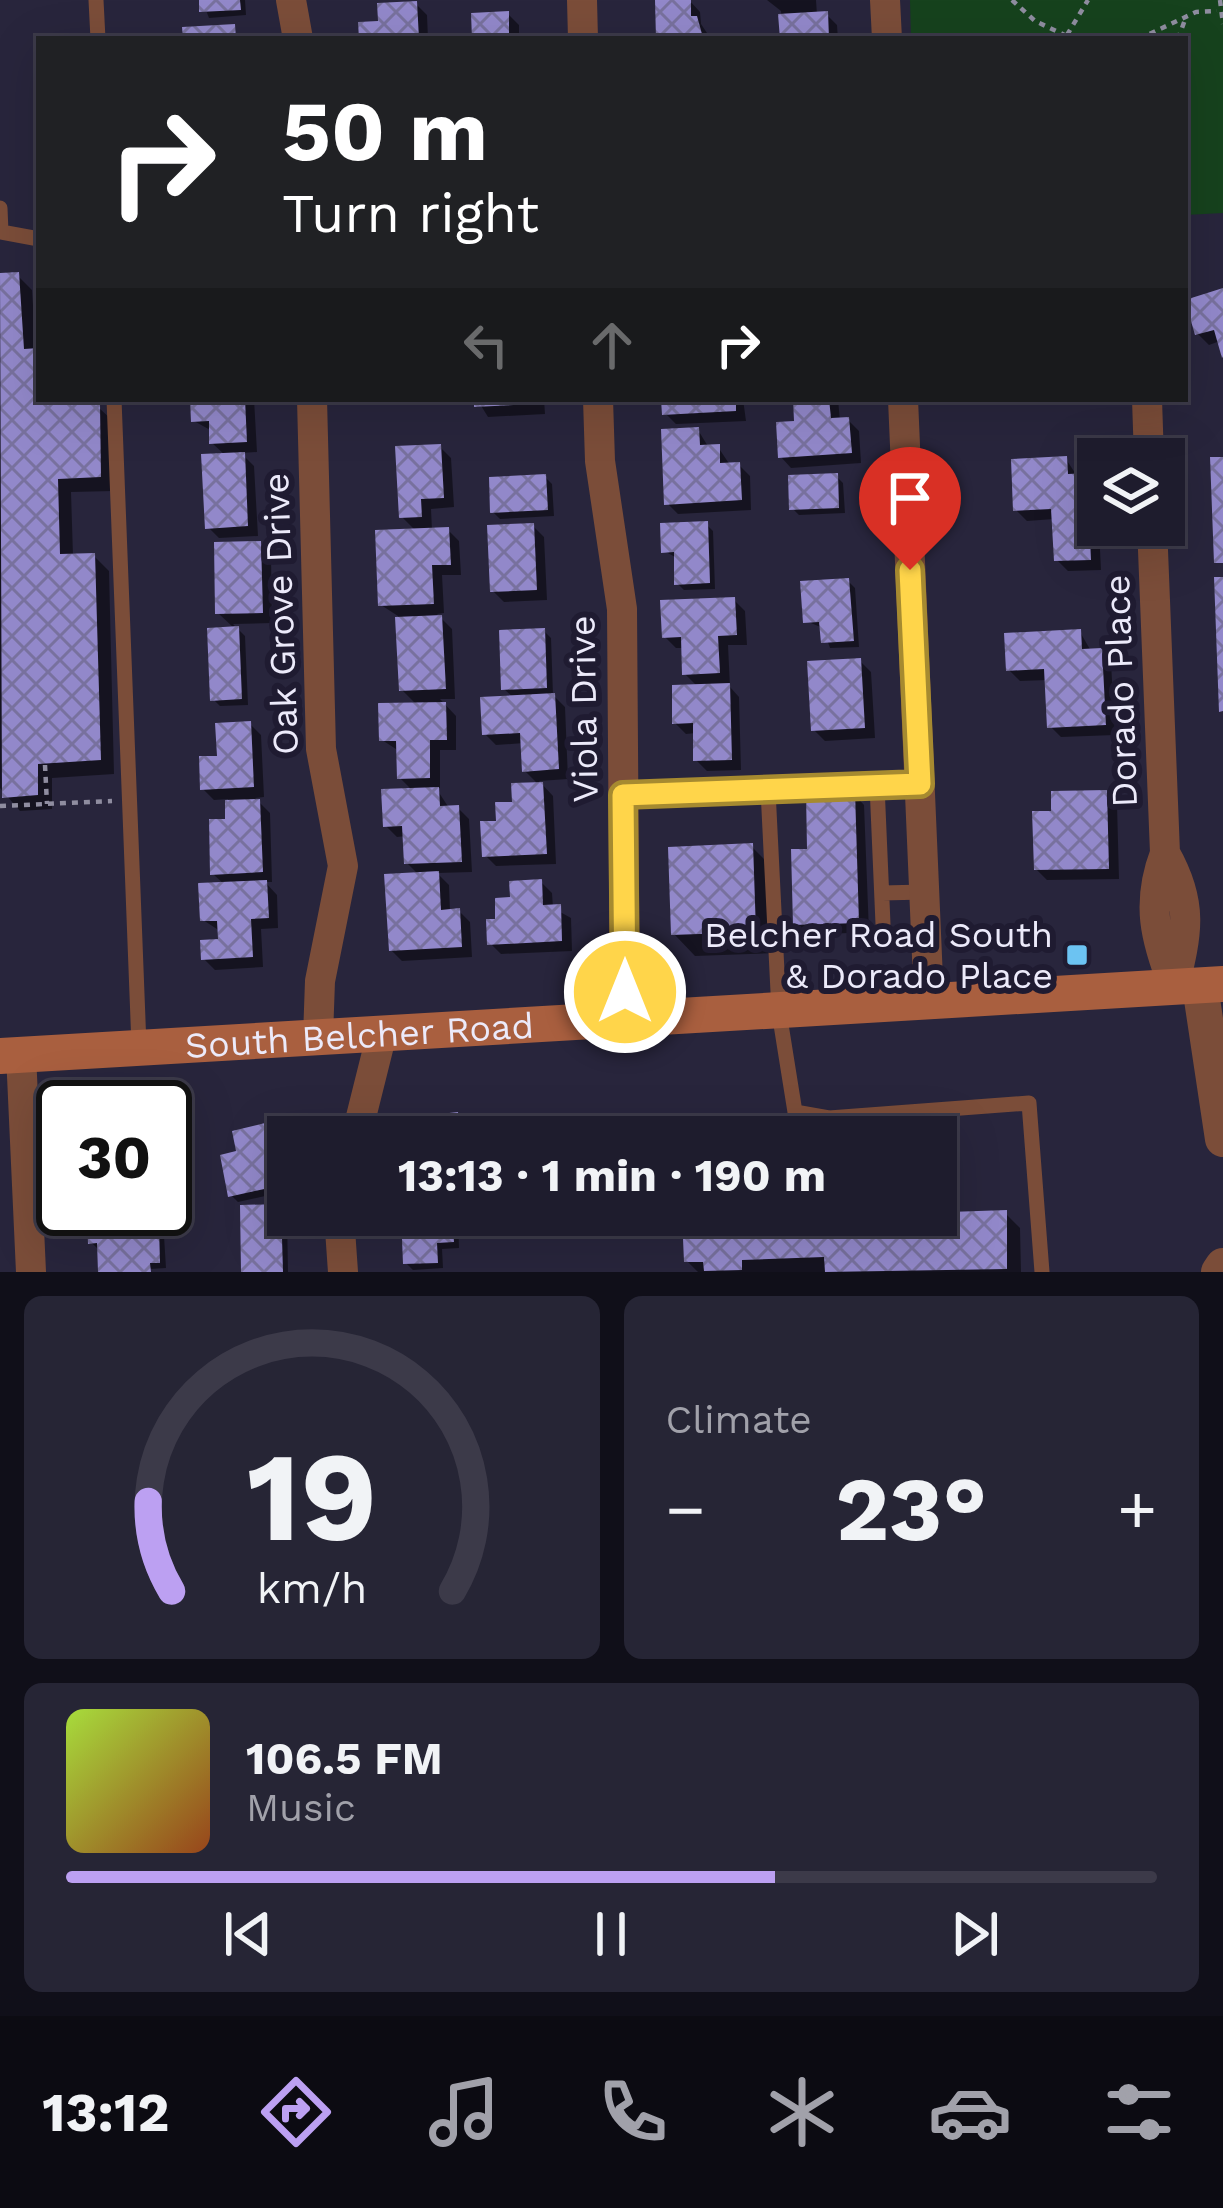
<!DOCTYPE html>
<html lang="en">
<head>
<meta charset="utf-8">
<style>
	:root { --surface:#1e1c2d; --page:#262535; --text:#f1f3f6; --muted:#a1a1aa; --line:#3c3a49; --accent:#bca0f2 }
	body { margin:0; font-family:"Work Sans",sans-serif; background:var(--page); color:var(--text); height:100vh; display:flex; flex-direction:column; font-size:45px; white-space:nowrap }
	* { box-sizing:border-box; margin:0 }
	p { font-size:39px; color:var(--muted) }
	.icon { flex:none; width:66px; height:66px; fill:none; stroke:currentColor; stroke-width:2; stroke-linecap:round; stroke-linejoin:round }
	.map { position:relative; height:1272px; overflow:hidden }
	.side { display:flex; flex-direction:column; gap:24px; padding:24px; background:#100f19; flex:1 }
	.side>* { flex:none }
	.banner { position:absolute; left:36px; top:36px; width:1152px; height:366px; border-radius:0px; box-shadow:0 12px 48px #0002,0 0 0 3px var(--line); background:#202124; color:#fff; overflow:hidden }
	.buttons { position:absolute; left:1077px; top:438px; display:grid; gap:24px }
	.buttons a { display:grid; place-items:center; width:108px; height:108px; border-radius:0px; background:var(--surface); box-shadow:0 12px 48px #0002,0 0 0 3px var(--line); font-size:60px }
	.speed { position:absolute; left:36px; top:1080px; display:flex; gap:24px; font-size:60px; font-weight:700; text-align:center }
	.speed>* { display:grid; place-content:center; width:156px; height:156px; border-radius:50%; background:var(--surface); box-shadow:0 12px 48px #0002,0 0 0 3px var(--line); line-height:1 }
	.speed .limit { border:6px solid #111; border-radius:18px; background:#fff; color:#111 }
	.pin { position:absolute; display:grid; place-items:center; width:102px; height:102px; color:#fff; margin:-123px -51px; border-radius:50% 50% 50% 0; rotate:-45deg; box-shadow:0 0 12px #0007 }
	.pin .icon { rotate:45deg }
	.me { position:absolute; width:132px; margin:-66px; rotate:0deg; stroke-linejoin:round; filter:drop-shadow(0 0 9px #0008) }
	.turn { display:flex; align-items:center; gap:42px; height:252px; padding:0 48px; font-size:54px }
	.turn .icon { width:156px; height:156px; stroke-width:2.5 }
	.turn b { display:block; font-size:84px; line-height:102px }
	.lanes { display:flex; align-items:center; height:114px; padding:0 48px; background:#0003; justify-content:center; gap:60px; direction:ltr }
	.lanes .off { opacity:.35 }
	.big { font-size:90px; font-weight:700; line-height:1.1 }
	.side .tile { flex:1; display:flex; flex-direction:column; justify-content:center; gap:18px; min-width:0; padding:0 42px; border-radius:18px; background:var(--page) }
	.side .dial { align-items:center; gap:0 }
	.dial svg { height:312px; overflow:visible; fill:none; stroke:var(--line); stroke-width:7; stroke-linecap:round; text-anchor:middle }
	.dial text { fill:var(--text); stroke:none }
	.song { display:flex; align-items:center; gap:36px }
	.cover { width:144px; height:144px; border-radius:18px; background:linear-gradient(135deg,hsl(80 70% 55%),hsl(20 70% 35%)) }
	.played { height:12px; border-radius:6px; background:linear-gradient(90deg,var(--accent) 65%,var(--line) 65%) }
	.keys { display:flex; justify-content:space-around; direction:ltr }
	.heat { display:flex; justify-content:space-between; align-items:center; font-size:66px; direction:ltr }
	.side .tiles { flex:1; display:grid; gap:24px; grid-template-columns:1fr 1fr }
	.tile:last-child { grid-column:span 2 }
	.trip { position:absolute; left:267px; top:1116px; width:690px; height:120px; border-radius:0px; background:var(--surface); box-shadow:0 12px 48px #0002,0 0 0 3px var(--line); font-weight:700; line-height:120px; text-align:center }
	.menu { display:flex; height:192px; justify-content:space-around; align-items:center; background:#0c0b12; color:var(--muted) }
	.menu .icon { width:84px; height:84px }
	.menu .active { color:var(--accent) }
	.menu b { font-size:54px; color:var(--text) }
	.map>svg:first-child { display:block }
	.park { fill:#16421d }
	.shadow { fill:#0007 }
	.building { fill:url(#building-cross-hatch) }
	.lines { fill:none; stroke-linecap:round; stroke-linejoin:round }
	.path { stroke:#8f8da0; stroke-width:4.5; stroke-dasharray:6 6; stroke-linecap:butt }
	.service { stroke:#7b4d39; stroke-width:15 }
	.minor { stroke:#7b4d39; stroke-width:30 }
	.tertiary { stroke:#7b4d39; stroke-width:36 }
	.secondary { stroke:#a95f3f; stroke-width:36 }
	.route-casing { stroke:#a68a30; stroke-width:30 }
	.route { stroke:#ffd54a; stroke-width:21 }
	.poi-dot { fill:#6cc3f2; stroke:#1f1b31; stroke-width:4.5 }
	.labels { text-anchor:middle; stroke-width:12; stroke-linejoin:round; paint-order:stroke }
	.street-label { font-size:36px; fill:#eceafa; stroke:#1f1b31 }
	.poi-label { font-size:36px; fill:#eceafa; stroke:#1f1b31; text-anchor:end }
</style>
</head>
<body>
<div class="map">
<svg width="1223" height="1272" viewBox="0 0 1223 1272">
	<defs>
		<pattern id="building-cross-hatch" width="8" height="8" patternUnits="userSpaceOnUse" patternTransform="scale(3)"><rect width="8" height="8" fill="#9288ca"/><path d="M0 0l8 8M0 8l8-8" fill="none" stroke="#78719e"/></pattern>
	</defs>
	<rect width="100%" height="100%" fill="#28253c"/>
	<path class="park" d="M910,0H1223V213L1185,215V39H911Z"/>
	<path class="shadow" d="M202,0H245L246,15L209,18Z
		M665,0H689L700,12L701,24L711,39H659Z
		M767,0H816L817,15L826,14L837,25L838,39H783L781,11Z
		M416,4L427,15L428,39H362Z
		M508,14L519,25V39H475Z
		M17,275L32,290L39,399H53L54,407H98L113,421L114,491L71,492L73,556H94L109,571L114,774L52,778V809L20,811L0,788V276Z
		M1223,292V351L1220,341L1209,345L1198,334Z
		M193,399H254L257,452L241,453L254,466L258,536L219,538L208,527L226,456L212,443V431L194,421Z
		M477,399H544L545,414L488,417Z
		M665,399H743L746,421L676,424L665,413Z
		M796,399H838L840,421L848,420L859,431L861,463L791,468L781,457L797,424Z
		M698,430L709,448L718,447L730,465H739L750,476L751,510L678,514L667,503Z
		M440,447L451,458L454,507L431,509L432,530H448L459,541L461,575H442L444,613L437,614L452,629L455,699H440L456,716V750H440V788H436L449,808H458L469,819L472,872L437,873L449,885L450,912L459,911L470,922L472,957L402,961L391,950L419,875L407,863L406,836L397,837L386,826L413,791L400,778L399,751L382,740L417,705L402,690L398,616L381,605L416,531L402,517Z
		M1066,459L1077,476H1086L1097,487L1101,570L1068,571L1057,560L1054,519L1027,521L1016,510Z
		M836,476L843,483L845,513L799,515L792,508Z
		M545,477L552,484L554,516L500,519L493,512Z
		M706,524L713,531L715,589L684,590L677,583V558L664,551Z
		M533,526L544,537L547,600L504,602L493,591Z
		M260,544L271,555L272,623L233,624L245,636L248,705L220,706L213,699L235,629L218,613Z
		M848,581L855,588L859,647L830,648L823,628L806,621Z
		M734,600L745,611L747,645H728L730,687L739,697L741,770L707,771L696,760V733L686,734L675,723L698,687L685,674V648H676L665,637Z
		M544,631L551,638L553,695L565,707L568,779L539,781L553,796L556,864L496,866L485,855L499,824L539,785L525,771L524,743L496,745L485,734L514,698L504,689Z
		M1080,632L1091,651H1100L1111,662L1115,735L1061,737L1050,726L1048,680L1020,681L1009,670Z
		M860,661L871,672L875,738L825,741L814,730Z
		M250,724L261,735L264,797L255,798L270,813L272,882H265L277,895L278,928L261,929L263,967L215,970L204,959L221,942L220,931L203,920L225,885L213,874L228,822V799L214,800L203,789L220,758Z
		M1106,793L1117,804L1119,879L1047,880L1036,869L1054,814Z
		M854,794L864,805L869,932L807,935L796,924L810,852Z
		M751,846L773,868L776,953L695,956L674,934Z
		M541,882L552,893L553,908L571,918L572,951L501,954L490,943L498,922L513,900Z
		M456,1116L465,1137H410Z
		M264,1127L271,1133L283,1192L238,1202L231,1195L240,1154Z
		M280,1207L287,1214L288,1272H244Z
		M87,1209H147L90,1212Z
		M1005,1213L1020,1228L1021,1272H698L687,1261L685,1216L661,1215H816L817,1220Z
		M404,1215H458L459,1248L442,1249L443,1268L413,1270L406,1263Z
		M136,1218L143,1230L157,1229L164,1236L166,1268L101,1272L98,1249L91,1242Z"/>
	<path class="building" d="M199,0H240L241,10L199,12Z
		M655,0H691V16H697L702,34H710V39H656Z
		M417,1L419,39H359L358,22L378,21L377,3Z
		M509,11V39H472L471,13Z
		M828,11L829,39H780L778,14Z
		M235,24L236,39H183L182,27Z
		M19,272L24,349L39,348L41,404H100L101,477L58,479L60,554L95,553L101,760L38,764V795L2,798L0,273Z
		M1223,288V357L1222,358L1214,330L1195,335L1185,300Z
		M190,399H245L247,442L209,444V421L191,422Z
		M474,399H535V404L474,407Z
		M661,399H736V411L662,415Z
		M793,399H829L831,418L849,417L852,453L778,458L776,422L794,421Z
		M699,427L700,445L720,444V463L740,462L742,500L664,505L661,429Z
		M441,444L444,498L421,499L422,517L399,518L395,446Z
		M245,452L248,526L205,529L201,454Z
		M1067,456L1068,474L1087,473L1091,560L1054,561L1051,509L1013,511L1011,459Z
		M1210,457H1223V563H1214Z
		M838,473L839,508L789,510L788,475Z
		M546,474L548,510L490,513L489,477Z
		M708,521L710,583L674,585V552L661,553L660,523Z
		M534,523L537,590L490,592L487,525Z
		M449,527L451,565H432L434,604L378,606L375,530Z
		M261,541L263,613L215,614L214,542Z
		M1214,577H1223V711L1219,712Z
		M849,578L854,641L821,643L819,622L803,623L800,581Z
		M735,597L737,635L718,636L720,673L682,675L681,637L662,638L660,600Z
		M442,615L446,689L399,691L395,617Z
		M239,626L242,699L210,701L207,628Z
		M545,628L547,688L501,690L499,630Z
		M1081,629L1082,649L1102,648L1106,725L1047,728L1044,669L1006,671L1004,633Z
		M861,658L865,728L811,731L807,661Z
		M730,683L732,760L693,761V723L672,724V685Z
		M555,693L559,769L522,772L520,733L482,735L480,697Z
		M446,702L447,740H430V778L397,779L396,741H379L378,703Z
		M251,721L254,787L200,790L199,756H217L215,723Z
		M543,782L547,854L482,857L480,821H496L495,802H512L511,783Z
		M439,787L440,806L459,805L462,862L404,864L402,826L383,827L381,789Z
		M1107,790L1109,869L1034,870L1032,811H1051V791Z
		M855,791L859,923L793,925L791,849H807L806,793Z
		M260,799L263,872L210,875L209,819H225V800Z
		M753,843L756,932L671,935L668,847Z
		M439,871L441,910L460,908L462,947L389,951L384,874Z
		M542,879L543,905L561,904L562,941L487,945L486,919H495V898L510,897L509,881Z
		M267,880L269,918L251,919L253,957L201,960L200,940L218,939L217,921H200L198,883Z
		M458,1112L460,1137H407L405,1118Z
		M737,1122V1137H681V1123Z
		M265,1123L278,1186L228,1197L220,1155L236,1151L232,1131Z
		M281,1204L283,1272H241L240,1205Z
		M1007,1210V1269L825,1272L824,1257L742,1260V1270L704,1271L703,1262H684L682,1215L804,1217Z
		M137,1215L138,1227L159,1226L160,1263H150L151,1272H98L97,1243L88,1244L87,1217Z
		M401,1215H452L454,1242L437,1243L438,1263L403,1264Z"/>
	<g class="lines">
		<path class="path" d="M1012,0L1035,21L1073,39
			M1220,0L1223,24
			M1067,35L1088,0
			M1139,39L1196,12L1217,11
			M1178,39L1186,17
			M45,765L47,804
			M0,806L112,801"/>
		<path class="service" d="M96,0L98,39
			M0,208L1,232L39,239
			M114,399L139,1046
			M877,785L883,924
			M768,790L779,1012L795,1112L829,1118L1029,1103L1042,1272
			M623,795L920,784
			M882,893L924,892"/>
		<path class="minor" d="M291,0L298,39
			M582,0L583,39
			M885,0L887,39
			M312,399L321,749L343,866L320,981L318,1037
			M598,399L600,461L622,609L625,1020
			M903,399L929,1003
			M1147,399L1149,459
			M1152,525L1165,853C1146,903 1155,939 1174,987
			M1165,853C1194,904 1187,933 1174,987
			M21,1054L31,1272
			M356,1137L382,1033
			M339,1215L343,1272"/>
		<path class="tertiary" d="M1200,986L1223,1139
			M1219,1272L1223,1266"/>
		<path class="secondary" id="s1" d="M0,1056L1223,984"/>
	</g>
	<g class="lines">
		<defs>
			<path id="route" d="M625,992L623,795L920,784L910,570"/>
		</defs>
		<use href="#route" class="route-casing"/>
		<use href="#route" class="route"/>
	</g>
	<rect class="poi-dot" x="1065" y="943" width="24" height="24" rx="6"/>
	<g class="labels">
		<g class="street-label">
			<text transform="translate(280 614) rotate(-92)" y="13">Oak Grove Drive</text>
			<text transform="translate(1120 691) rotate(-92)" y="13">Dorado Place</text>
			<text transform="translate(583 709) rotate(-91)" y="13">Viola Drive</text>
			<text dy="13" stroke="none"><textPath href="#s1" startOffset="360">South Belcher Road</textPath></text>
		</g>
		<g class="poi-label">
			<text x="1053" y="947">Belcher Road South<tspan x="1053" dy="41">&amp; Dorado Place</tspan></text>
		</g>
	</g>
</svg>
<div class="buttons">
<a><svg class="icon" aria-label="layers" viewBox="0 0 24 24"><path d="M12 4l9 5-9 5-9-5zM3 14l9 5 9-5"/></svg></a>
</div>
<div class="speed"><div class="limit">30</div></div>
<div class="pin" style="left:910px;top:570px;background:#d93025"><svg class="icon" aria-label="arrive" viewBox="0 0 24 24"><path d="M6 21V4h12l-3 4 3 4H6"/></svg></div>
<svg class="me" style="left:625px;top:992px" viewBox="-20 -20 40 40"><circle r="17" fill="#ffd54a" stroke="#fff" stroke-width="3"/><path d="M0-11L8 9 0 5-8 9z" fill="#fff"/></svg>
<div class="trip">13:13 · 1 min · 190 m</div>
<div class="banner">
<div class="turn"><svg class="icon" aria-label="right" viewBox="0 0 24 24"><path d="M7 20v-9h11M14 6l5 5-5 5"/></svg><div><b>50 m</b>Turn right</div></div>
<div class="lanes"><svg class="icon off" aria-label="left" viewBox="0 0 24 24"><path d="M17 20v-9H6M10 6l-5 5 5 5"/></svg><svg class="icon off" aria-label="ahead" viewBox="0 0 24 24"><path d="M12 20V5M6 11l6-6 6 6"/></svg><svg class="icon" aria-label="right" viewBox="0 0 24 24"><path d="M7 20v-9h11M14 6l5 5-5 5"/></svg></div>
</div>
</div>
<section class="side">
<div class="tiles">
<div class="tile dial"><svg viewBox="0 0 100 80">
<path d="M14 69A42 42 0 1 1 86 69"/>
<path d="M14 69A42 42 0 0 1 8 46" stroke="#bca0f2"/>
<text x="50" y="56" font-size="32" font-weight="700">19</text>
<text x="50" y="72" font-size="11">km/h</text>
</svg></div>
<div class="tile"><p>Climate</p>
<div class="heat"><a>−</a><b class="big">23°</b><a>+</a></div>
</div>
<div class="tile">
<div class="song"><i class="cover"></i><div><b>106.5 FM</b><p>Music</p></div></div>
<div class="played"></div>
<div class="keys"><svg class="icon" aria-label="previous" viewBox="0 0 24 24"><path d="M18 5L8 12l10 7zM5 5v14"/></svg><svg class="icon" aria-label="pause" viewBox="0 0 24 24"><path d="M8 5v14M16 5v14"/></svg><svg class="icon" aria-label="next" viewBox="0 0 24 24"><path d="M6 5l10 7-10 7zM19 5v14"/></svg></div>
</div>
</div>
</section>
<nav class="menu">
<b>13:12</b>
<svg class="icon active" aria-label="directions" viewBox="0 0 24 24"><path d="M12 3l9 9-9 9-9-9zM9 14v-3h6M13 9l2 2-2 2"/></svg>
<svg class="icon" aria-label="music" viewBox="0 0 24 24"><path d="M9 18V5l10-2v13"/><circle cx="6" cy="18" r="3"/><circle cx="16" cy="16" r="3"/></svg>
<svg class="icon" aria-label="phone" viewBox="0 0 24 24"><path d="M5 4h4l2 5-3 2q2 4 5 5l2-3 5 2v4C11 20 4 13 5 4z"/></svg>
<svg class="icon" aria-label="climate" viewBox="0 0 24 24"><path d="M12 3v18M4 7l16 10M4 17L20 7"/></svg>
<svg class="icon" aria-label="car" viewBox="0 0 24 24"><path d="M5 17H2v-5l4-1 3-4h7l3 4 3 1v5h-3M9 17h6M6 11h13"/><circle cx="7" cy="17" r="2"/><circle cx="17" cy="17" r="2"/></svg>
<svg class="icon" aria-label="filters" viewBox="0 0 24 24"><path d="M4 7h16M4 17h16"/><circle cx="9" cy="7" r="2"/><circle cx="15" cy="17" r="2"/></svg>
</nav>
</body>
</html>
